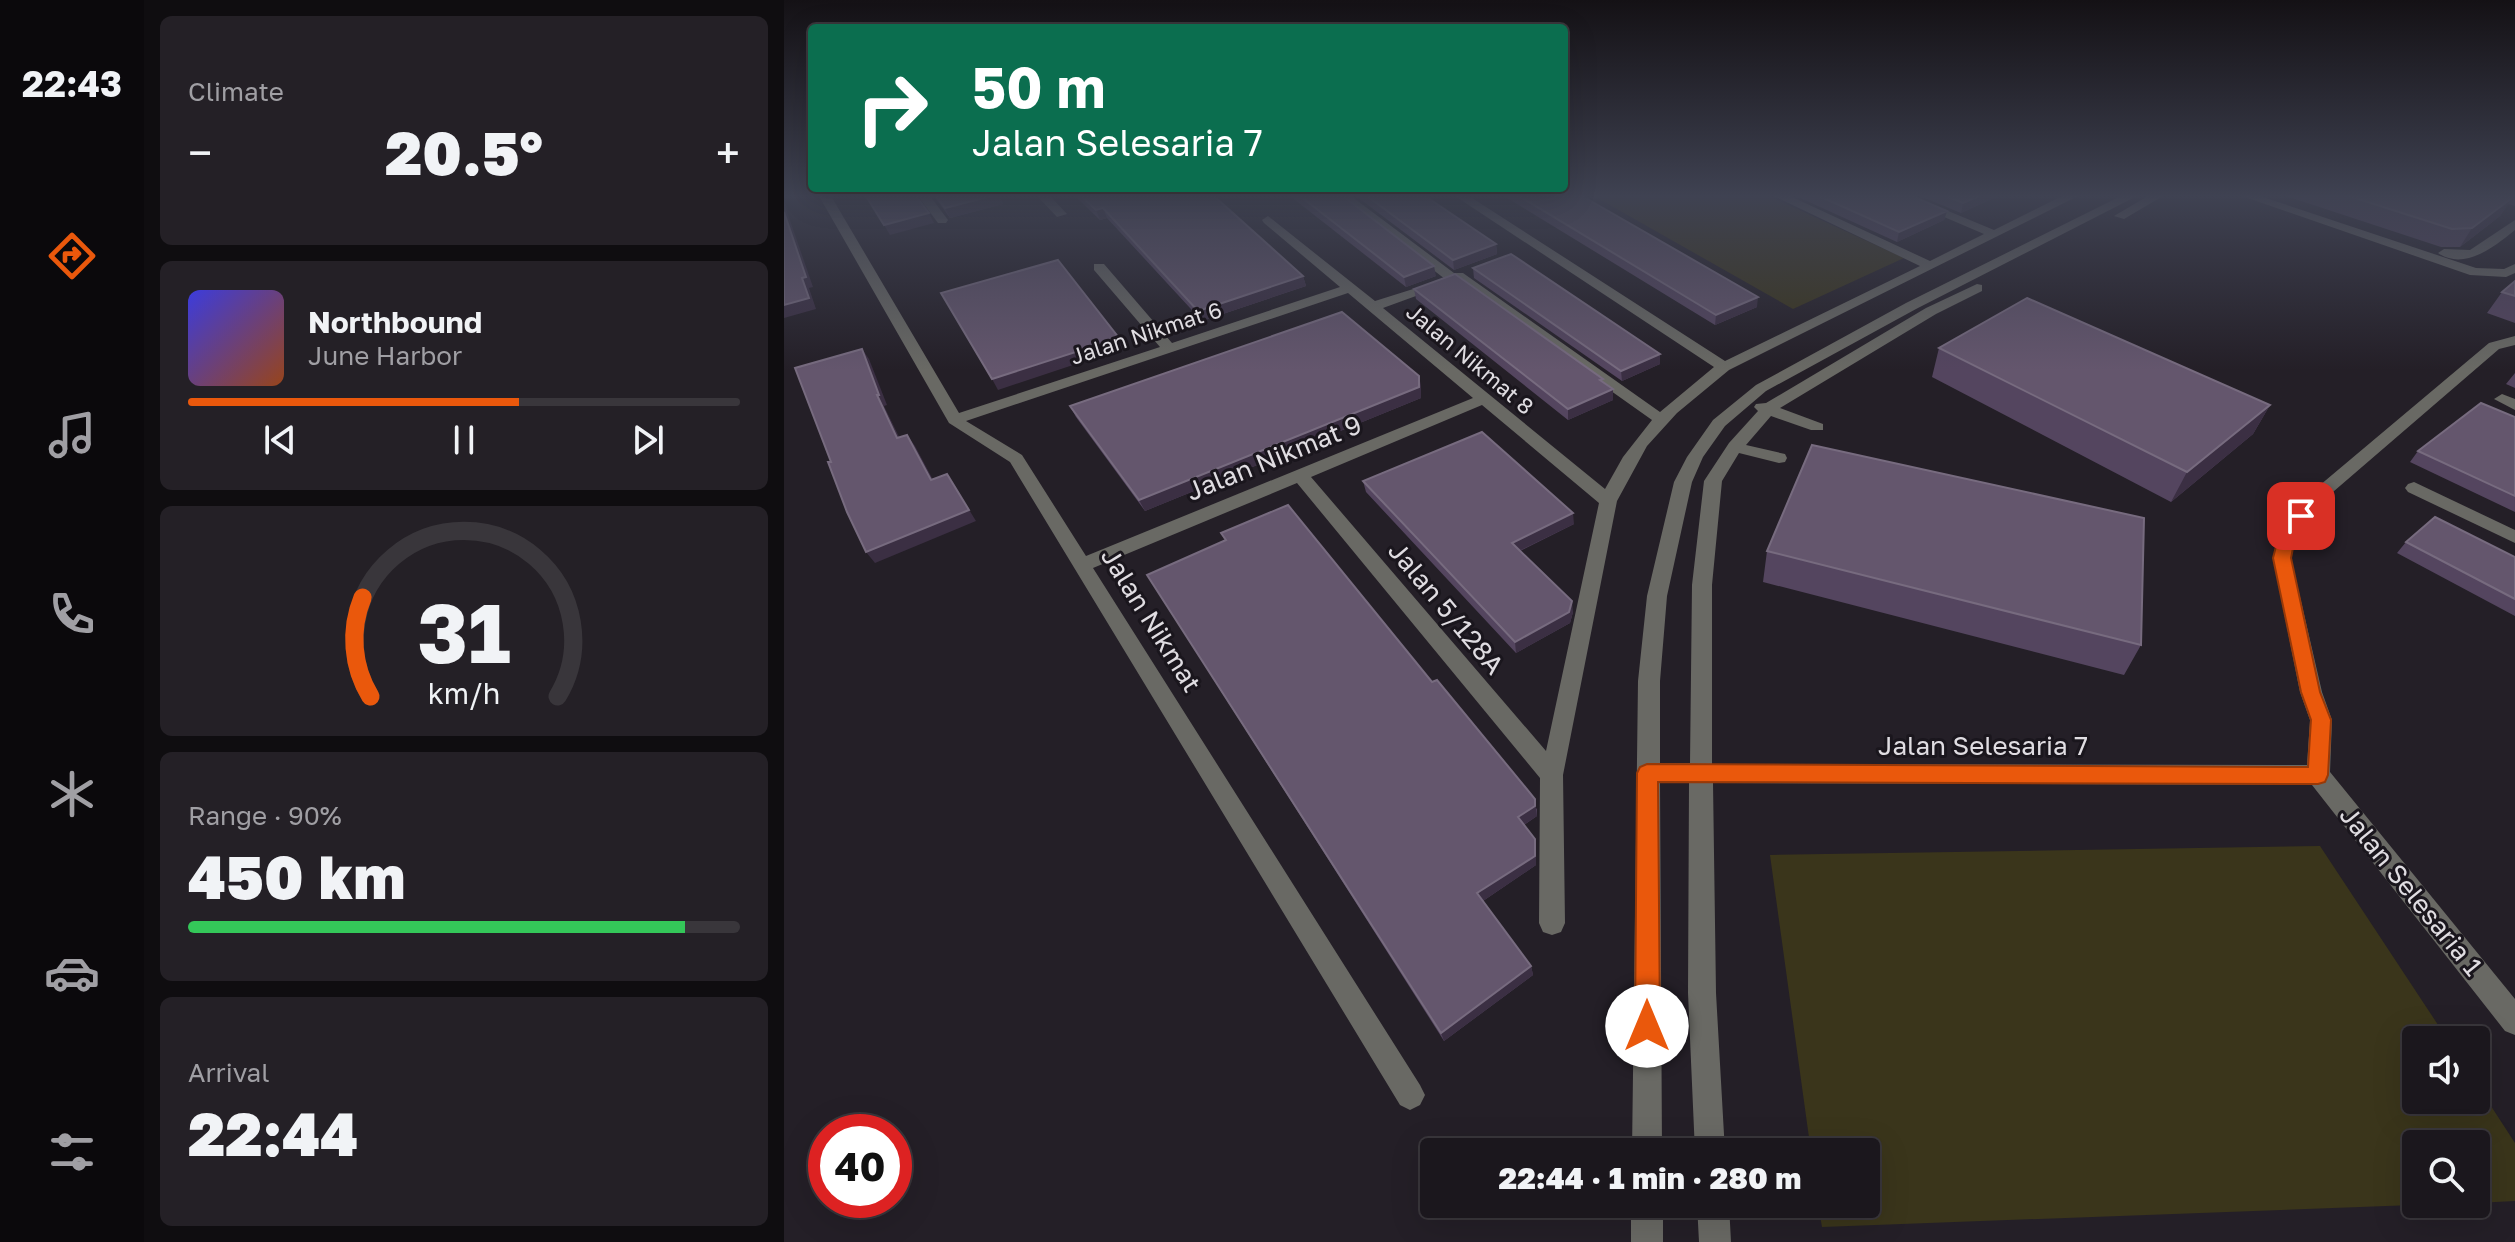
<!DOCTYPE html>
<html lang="en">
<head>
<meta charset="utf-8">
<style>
	:root { --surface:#1b171d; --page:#242026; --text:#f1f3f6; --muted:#a09fa4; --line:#39363b; --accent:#ea580c }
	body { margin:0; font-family:"Golos Text",sans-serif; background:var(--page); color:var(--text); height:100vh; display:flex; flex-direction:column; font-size:30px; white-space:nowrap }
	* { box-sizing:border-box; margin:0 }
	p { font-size:26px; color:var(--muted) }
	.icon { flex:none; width:44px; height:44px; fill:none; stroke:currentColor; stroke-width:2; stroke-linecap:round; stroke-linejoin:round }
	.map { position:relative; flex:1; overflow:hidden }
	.panel { display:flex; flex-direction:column; gap:16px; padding:16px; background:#0f0d10; width:640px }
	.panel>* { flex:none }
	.guide { position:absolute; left:24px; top:24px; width:760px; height:168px; border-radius:8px; box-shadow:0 8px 32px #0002,0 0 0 2px var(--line); background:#0b6e4f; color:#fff; overflow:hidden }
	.controls { position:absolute; left:1618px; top:1026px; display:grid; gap:16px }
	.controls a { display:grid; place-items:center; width:88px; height:88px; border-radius:8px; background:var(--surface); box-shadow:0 8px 32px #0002,0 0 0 2px var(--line); font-size:40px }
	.speed { position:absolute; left:24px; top:1114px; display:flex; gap:16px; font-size:40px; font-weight:700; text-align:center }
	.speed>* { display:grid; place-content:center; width:104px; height:104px; border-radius:50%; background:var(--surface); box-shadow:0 8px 32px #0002,0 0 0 2px var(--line); line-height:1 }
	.speed .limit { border:12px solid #d22; background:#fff; color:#111 }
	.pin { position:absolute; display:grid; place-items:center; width:68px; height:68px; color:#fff; margin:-34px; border-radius:16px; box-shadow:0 4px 12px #0006 }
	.me { position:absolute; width:88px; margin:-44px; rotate:0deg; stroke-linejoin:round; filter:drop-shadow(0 0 6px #0008) }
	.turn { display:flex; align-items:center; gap:28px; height:168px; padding:0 32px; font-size:36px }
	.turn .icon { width:104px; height:104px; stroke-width:2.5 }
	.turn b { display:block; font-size:56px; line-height:68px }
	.big { font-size:60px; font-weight:800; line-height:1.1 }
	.panel .tile { flex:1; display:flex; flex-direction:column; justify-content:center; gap:12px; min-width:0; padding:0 28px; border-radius:12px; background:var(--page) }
	.panel .dial { align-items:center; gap:0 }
	.dial svg { height:208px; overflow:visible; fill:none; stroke:var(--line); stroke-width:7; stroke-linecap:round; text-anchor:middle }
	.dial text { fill:var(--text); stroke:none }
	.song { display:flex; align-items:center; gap:24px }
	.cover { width:96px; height:96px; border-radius:12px; background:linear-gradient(135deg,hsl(240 70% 55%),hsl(20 70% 35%)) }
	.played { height:8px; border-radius:4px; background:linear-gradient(90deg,var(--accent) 60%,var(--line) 60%) }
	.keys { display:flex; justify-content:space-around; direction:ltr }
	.heat { display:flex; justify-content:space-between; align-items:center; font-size:44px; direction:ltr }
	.charge { height:12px; border-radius:6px; background:linear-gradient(90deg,#34c759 90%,var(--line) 0) }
	.trip { position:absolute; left:636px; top:1138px; width:460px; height:80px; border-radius:8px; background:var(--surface); box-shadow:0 8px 32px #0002,0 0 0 2px var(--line); font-weight:800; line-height:80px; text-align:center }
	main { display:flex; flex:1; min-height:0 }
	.tab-bar { display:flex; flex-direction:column; width:144px; justify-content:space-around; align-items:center; background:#0b090c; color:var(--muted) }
	.tab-bar .icon { width:56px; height:56px }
	.tab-bar .selected { color:var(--accent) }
	.tab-bar b { font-size:36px; color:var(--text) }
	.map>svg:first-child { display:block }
	.green { fill:#3a351b }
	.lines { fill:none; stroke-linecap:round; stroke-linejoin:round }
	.minor { fill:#696964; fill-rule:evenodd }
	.wall { fill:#54455f }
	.shaded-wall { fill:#3b2f43 }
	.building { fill:#64566d; stroke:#776b7f; stroke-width:2 }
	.route { fill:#ea580c; stroke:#983908; stroke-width:2 }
	.labels { text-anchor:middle; stroke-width:6; stroke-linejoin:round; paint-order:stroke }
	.far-street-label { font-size:22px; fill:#e0dde2; stroke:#1a161d }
	.street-label { font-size:26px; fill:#e0dde2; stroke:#1a161d }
</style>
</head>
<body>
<main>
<nav class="tab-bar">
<b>22:43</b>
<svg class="icon selected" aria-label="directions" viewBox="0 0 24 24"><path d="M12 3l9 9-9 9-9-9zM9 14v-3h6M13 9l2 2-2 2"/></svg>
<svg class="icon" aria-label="music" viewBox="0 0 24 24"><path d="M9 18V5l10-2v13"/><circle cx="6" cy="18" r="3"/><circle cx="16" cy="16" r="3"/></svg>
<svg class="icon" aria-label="phone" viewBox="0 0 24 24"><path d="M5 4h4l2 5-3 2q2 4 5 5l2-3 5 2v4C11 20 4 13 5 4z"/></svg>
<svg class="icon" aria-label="climate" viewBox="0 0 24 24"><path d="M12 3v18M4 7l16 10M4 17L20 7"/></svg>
<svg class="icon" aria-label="car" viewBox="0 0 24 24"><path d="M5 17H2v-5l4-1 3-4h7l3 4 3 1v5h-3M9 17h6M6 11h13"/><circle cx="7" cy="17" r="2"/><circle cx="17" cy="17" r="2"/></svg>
<svg class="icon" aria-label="filters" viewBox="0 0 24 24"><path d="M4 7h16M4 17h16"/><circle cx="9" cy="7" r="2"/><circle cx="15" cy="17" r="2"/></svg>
</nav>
<section class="panel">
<div class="tile"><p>Climate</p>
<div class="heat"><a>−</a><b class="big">20.5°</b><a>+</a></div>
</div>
<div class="tile">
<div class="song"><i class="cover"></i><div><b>Northbound</b><p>June Harbor</p></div></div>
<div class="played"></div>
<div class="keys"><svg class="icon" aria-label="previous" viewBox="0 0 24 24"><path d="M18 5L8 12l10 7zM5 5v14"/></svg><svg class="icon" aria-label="pause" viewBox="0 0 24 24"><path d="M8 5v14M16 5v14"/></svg><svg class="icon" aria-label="next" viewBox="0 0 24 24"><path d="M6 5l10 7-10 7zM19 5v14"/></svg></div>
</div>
<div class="tile dial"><svg viewBox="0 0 100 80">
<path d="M14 69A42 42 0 1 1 86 69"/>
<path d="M14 69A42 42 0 0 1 11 31" stroke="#ea580c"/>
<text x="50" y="56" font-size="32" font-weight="700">31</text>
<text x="50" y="72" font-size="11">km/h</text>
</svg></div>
<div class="tile"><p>Range · 90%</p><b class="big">450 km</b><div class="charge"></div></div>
<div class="tile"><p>Arrival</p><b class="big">22:44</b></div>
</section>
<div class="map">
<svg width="1731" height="1242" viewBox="0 0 1731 1242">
	<rect width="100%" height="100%" fill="#241f27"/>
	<path class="green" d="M810,196H985L1120,258L1009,309Z
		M1536,846L1664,1040H1632V1100H1692V1083L1731,1143V1201L1692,1203V1144H1632V1204H1656L1038,1227L1034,1204H1082V1152H1027L986,855Z"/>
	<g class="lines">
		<path class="minor" d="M35,196H47L175,413L376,347L310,270V264H320L388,343L556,287L480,223L478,220L484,216L591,301L661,279L553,196H567L670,273H679L876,412L930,367L671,196H685L941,361L1136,266L990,196H1006L1146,261L1200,234L1111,196H1128L1210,230L1278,196H1294L945,370L893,413L863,446L833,501L779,775L781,923L777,932L768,935L759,932L755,923L756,778L513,483L309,568L636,1085L641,1095L636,1105L626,1110L616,1105L226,462L165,423ZM662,280L672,281L868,420L839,457L821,489L599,308L662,285ZM564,293L689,398L302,556L238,455L182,421ZM698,405L815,503L762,751L527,477Z
			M134,196H146L164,220L162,223H154Z
			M253,196H266L283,214L273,217Z
			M1337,196H1353L1132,309L982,391L941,426L919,457L908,482L883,596L876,681V763H906L908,585L920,481L945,443L974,411L970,407L972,404L982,403L1142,308L1193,284L1198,285V291L1152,314L996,408L1039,424V430H1027L987,416L962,445L1001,454L1003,458L1001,462L995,463L955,453L938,481L928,585V764L1523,765L1526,720L1516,692L1489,558L1495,531L1523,496L1705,343L1731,336V345L1715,349L1535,504L1513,532L1507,558L1538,692L1548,720L1546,772L1731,999V1035L1721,1031L1528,785L929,783L932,993L941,1152H911L904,993L905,783H876L878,1152H848L854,681L863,596L890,482L903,457L929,420L972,385L1122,303Z
			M1364,196H1379L1340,219L1330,216Z
			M1458,196H1476L1692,268L1720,269L1731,264V273L1722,277L1686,275Z
			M1731,220V230C1710,247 1680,271 1654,253L1660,249L1686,250Z
			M1718,394L1731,399V410L1710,399Z
			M1630,482L1731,530V543L1624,492L1621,488L1624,484Z
			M847,1204H879V1242H847Z
			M913,1204H945L947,1242H915Z"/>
	</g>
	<path class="wall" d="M150,196H215L219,204L166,218Z
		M291,196H430L519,276L522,286L418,321L323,218L316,220Z
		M506,196H559L652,276L622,287Z
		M572,196H641L712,244L713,254L670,270Z
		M720,196H798L973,307L931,325Z
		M1012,196H1128L1163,211L1160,220L1113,242Z
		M1136,196H1214L1177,213Z
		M1502,196H1731V206L1724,204L1716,216L1676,247H1657Z
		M689,268L876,354V364L838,381L690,278Z
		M1731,281V323L1703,313L1718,292Z
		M630,289L820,383L829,400L784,420L632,299Z
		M1155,348L1486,405L1469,434L1387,502L1148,377Z
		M1731,373V388L1722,384Z
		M637,386V398L361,511L292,417L286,406Z
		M1731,417V512L1626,462L1634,451Z
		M579,481L790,524L736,551L789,612L786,623L732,653L582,492Z
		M437,533L753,809V816L740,825L751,839L752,849V865L699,901L747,966L749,975L660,1041L363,575L441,541Z
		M1622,542L1731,557V616L1613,553Z
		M983,551L1357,645L1340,675L979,582Z"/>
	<path class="shaded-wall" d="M207,196H215L219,204L166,218L161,208Z
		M1195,196H1214L1177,213L1179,203Z
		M1728,198L1716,216L1676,247L1688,228Z
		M0,203L29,287L25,288L32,309L0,318Z
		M319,208L323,218L316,220L312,210Z
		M1163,211L1160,220L1113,242L1115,232Z
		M145,213L150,223L106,235L100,225Z
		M712,244L713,254L670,270L669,260Z
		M650,266L652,276L622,287L620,277Z
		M519,276L522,286L418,321L414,311Z
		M974,297L973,307L931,325L932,315Z
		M335,338L340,348L214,390L208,379Z
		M78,349L85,359L103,405L100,406L121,449L113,438L93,395Z
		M876,354V364L838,381L837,371Z
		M635,376L637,386V398L361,511L355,500Z
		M829,389V400L784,420V409Z
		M1486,405L1469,434L1387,502L1403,472Z
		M123,435L131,446L155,491L147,480Z
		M163,474L192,521L91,563L82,552Z
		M789,513L790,524L729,554L728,543Z
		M788,601L789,612L786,623L732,653L731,642Z
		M751,799L753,816L735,828L734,817Z
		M751,839L752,849V865L696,903L693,893Z
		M747,966L749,975L660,1041L657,1033Z"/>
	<path class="building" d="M82,196H132L145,213L100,225Z
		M152,196H207L161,208Z
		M297,196H430L519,276L414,311L319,208L312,210Z
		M516,196H559L650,266L620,277Z
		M583,196H641L712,244L669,260Z
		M735,196H798L974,297L932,315Z
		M1035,196H1128L1163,211L1115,232Z
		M1162,196H1195L1179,203Z
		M1565,196H1721L1728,198L1688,228L1668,229Z
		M0,212L22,277L18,278L25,298L0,305Z
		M727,254L876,354L837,371L689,268Z
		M274,260L335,338L208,379L157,293Z
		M671,274L819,379L816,380L829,389L784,409L630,289Z
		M1731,281V296L1718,292Z
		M1243,298L1486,405L1403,472L1155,348Z
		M558,312L635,376V387L355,500L286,406Z
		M78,349L95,395H93L113,438L123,435L147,480L163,474L185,510L82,552L63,512L44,462H47L11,368Z
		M1697,403L1731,417V496L1634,451Z
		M698,432L789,513L728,543L788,601L785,612L731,642L579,481Z
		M1028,445L1360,518L1357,645L983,551Z
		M504,505L648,682L653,680L751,799V806L734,817L751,839V856L693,893L747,966L657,1033L363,575L442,540L437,533Z
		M1651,517L1731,557V599L1622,542Z"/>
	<linearGradient id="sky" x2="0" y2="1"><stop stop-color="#141115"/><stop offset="0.53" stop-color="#3f4252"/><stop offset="1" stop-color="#3f4252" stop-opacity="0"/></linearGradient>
	<rect width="1731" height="370" fill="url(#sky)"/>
	<path class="route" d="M1517,510L1525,516L1512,533L1507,558L1536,692L1547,720L1544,775L1541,782L1534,784L874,782L876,1026L872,1035L863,1038L854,1035L851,1026L853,773L856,767L863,764L1524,767L1527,720L1517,692L1489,558L1496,531L1511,512Z"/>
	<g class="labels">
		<g class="far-street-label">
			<text transform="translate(362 333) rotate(-18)" y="8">Jalan Nikmat 6</text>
			<text transform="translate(686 359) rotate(40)" y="8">Jalan Nikmat 8</text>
		</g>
		<g class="street-label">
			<text transform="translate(490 458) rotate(-22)" y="9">Jalan Nikmat 9</text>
			<text transform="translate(662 608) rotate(50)" y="9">Jalan 5/128A</text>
			<text transform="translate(367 620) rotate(58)" y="9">Jalan Nikmat</text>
			<text x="1199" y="755">Jalan Selesaria 7</text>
			<text transform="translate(1627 891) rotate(51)" y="9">Jalan Selesaria 1</text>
		</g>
	</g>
</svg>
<div class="controls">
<a><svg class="icon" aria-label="sound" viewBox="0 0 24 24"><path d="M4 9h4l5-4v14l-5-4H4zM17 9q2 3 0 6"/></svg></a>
<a><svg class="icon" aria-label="search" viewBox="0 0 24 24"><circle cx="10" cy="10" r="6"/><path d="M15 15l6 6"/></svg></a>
</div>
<div class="speed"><div class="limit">40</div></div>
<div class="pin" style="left:1517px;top:516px;background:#d93025"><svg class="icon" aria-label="arrive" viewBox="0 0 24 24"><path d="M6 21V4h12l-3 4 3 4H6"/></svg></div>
<svg class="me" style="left:863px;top:1026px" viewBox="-20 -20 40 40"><circle r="19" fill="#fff"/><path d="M0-13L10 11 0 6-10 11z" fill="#ea580c"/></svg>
<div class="trip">22:44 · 1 min · 280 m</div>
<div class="guide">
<div class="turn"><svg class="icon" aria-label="right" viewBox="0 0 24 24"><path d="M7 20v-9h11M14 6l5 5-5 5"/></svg><div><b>50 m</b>Jalan Selesaria 7</div></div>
</div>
</div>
</main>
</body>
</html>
